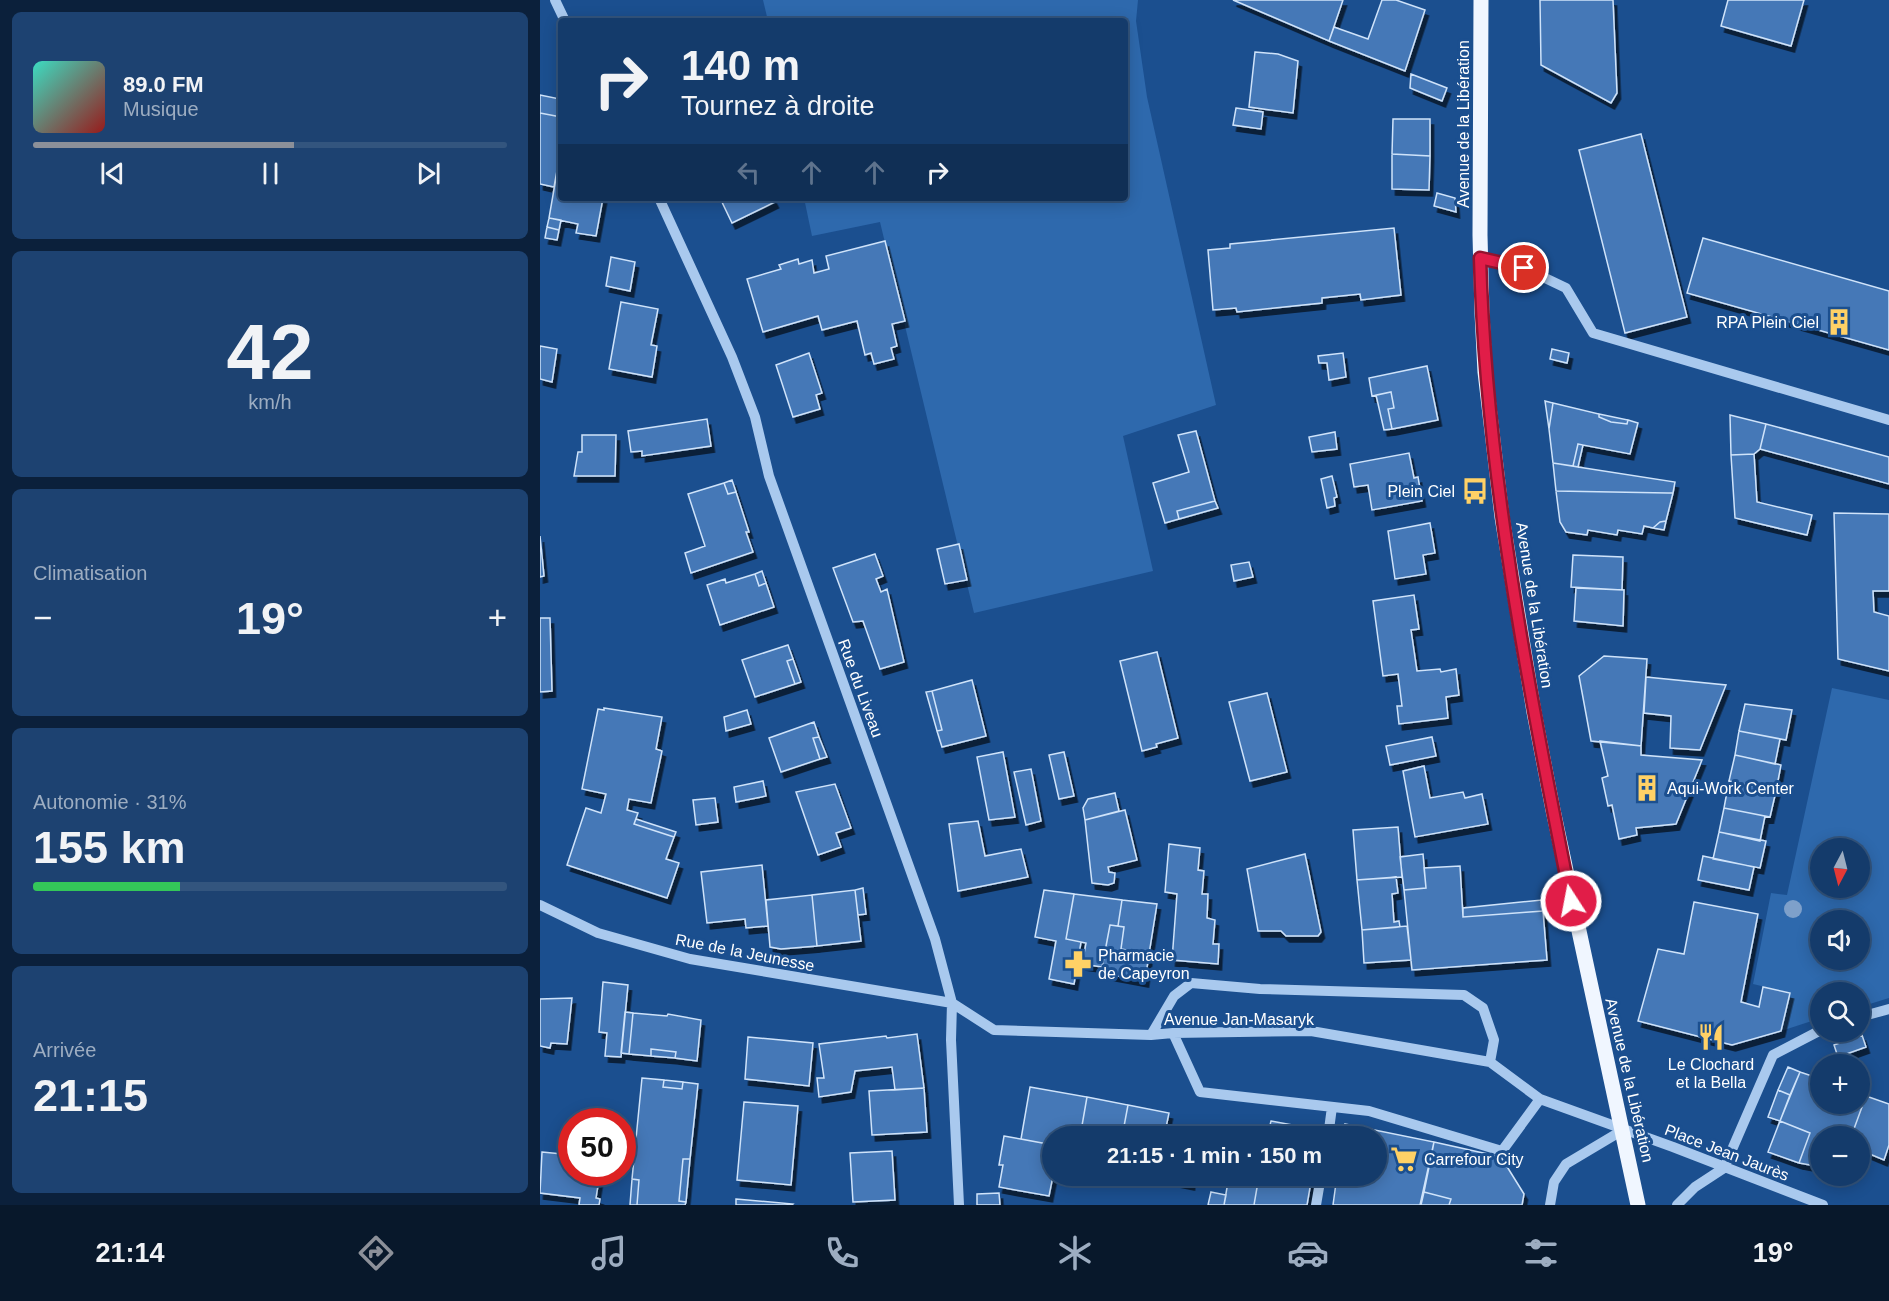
<!DOCTYPE html>
<html lang="fr">
<head>
<meta charset="utf-8">
<style>
	:root { --surface:#143b6b; --page:#1d4271; --text:#f1f3f6; --muted:#9dadc1; --line:#33557e; --accent:#8c9099 }
	body { margin:0; font-family:Helvetica,sans-serif; background:var(--page); color:var(--text); height:100vh; display:flex; flex-direction:column; font-size:22px; white-space:nowrap }
	* { box-sizing:border-box; margin:0 }
	p { font-size:20px; color:var(--muted) }
	.icon { flex:none; width:33px; height:33px; fill:none; stroke:currentColor; stroke-width:2; stroke-linecap:round; stroke-linejoin:round }
	.map { position:relative; flex:1; overflow:hidden }
	.side { display:flex; flex-direction:column; gap:12px; padding:12px; background:#0b203b; width:540px }
	.side>* { flex:none }
	.top-card { position:absolute; left:18px; top:18px; width:570px; height:183px; border-radius:6px; box-shadow:0 3px 15px #0003,0 0 0 2px var(--line); background:#143b6b; color:var(--text); overflow:hidden }
	.needle { width:39px; rotate:187deg }
	.fabs { position:absolute; left:1270px; top:838px; display:grid; gap:12px }
	.fabs a { display:grid; place-items:center; width:60px; height:60px; border-radius:50%; background:var(--surface); box-shadow:0 3px 15px #0003,0 0 0 2px var(--line); font-size:30px }
	.speed { position:absolute; left:18px; top:1108px; display:flex; gap:12px; font-size:30px; font-weight:700; text-align:center }
	.speed>* { display:grid; place-content:center; width:78px; height:78px; border-radius:50%; background:var(--surface); box-shadow:0 3px 15px #0003,0 0 0 2px var(--line); line-height:1 }
	.speed .limit { border:9px solid #d22; background:#fff; color:#111 }
	.pin { position:absolute; display:grid; place-items:center; width:51px; height:51px; color:#fff; margin:-26px; border:3px solid #fff; border-radius:50%; box-shadow:0 2px 6px #0007 }
	.me { position:absolute; width:66px; margin:-33px; rotate:349deg; stroke-linejoin:round; filter:drop-shadow(0 0 4px #0008) }
	.turn { display:flex; align-items:center; gap:21px; height:126px; padding:0 24px; font-size:27px }
	.turn .icon { width:78px; height:78px; stroke-width:2.5 }
	.turn b { display:block; font-size:42px; line-height:51px }
	.lanes { display:flex; align-items:center; height:57px; padding:0 24px; background:#0003; justify-content:center; gap:30px; direction:ltr }
	.lanes .off { opacity:.35 }
	.big { font-size:45px; font-weight:700; line-height:1.1 }
	.side .widget { flex:1; display:flex; flex-direction:column; justify-content:center; gap:9px; min-width:0; padding:0 21px; border-radius:9px; background:var(--page) }
	.side .dial { align-items:center; gap:0 }
	.dial b { font-size:78px; line-height:1 }
	.song { display:flex; align-items:center; gap:18px }
	.cover { width:72px; height:72px; border-radius:9px; background:linear-gradient(135deg,hsl(170 70% 55%),hsl(0 70% 35%)) }
	.played { height:6px; border-radius:3px; background:linear-gradient(90deg,var(--accent) 55%,var(--line) 55%) }
	.keys { display:flex; justify-content:space-around; direction:ltr }
	.heat { display:flex; justify-content:space-between; align-items:center; font-size:33px; direction:ltr }
	.charge { height:9px; border-radius:4px; background:linear-gradient(90deg,#34c759 31%,var(--line) 0) }
	.trip { position:absolute; left:502px; top:1126px; width:345px; height:60px; border-radius:30px; background:var(--surface); box-shadow:0 3px 15px #0003,0 0 0 2px var(--line); font-weight:700; line-height:60px; text-align:center }
	.tab-bar { display:flex; height:96px; justify-content:space-around; align-items:center; background:#08182b; color:var(--muted) }
	.tab-bar .icon { width:42px; height:42px }
	.tab-bar .active { color:var(--accent) }
	.tab-bar b { font-size:27px; color:var(--text) }
	main { display:flex; flex:1; min-height:0 }
	.map>svg:first-child { display:block }
	.green { fill:#2e69ad; fill-rule:evenodd }
	.building { fill:#4478b7; stroke:#cfe3fa; stroke-width:1.5; filter:url(#shadow) }
	.lines { fill:none; stroke-linecap:round; stroke-linejoin:round }
	.minor { stroke:#a9c9ee; stroke-width:10 }
	.major { stroke:#f0f6ff; stroke-width:15 }
	.tree { fill:#7ea0ca }
	.route-casing { stroke:#92132f; stroke-width:15 }
	.route { stroke:#e11d48; stroke-width:10 }
	.labels { text-anchor:middle; stroke-width:6; stroke-linejoin:round; paint-order:stroke }
	.street-label { font-size:16px; fill:#fff; stroke:#1b4f8f }
	.poi-label { font-size:16px; fill:#fff; stroke:#1b4f8f; text-anchor:start }
</style>
</head>
<body>
<main>
<section class="side">
<div class="widget">
<div class="song"><i class="cover"></i><div><b>89.0 FM</b><p>Musique</p></div></div>
<div class="played"></div>
<div class="keys"><svg class="icon" aria-label="previous" viewBox="0 0 24 24"><path d="M18 5L8 12l10 7zM5 5v14"/></svg><svg class="icon" aria-label="pause" viewBox="0 0 24 24"><path d="M8 5v14M16 5v14"/></svg><svg class="icon" aria-label="next" viewBox="0 0 24 24"><path d="M6 5l10 7-10 7zM19 5v14"/></svg></div>
</div>
<div class="widget dial"><b>42</b><p>km/h</p></div>
<div class="widget"><p>Climatisation</p>
<div class="heat"><a>−</a><b class="big">19°</b><a>+</a></div>
</div>
<div class="widget"><p>Autonomie · 31%</p><b class="big">155 km</b><div class="charge"></div></div>
<div class="widget"><p>Arrivée</p><b class="big">21:15</b></div>
</section>
<div class="map">
<svg width="1349" height="1205" viewBox="0 0 1349 1205">
	<defs>
		<filter id="shadow"><feDropShadow dx="3.5" dy="6" stdDeviation="0" flood-color="#0009"/></filter>
	</defs>
	<rect width="100%" height="100%" fill="#1b4f8f"/>
	<path class="green" d="M223,0H598L596,21L607,97L676,405L583,436L613,571L434,613L340,222L272,236L264,198H585V21H228Z
		M1292,688L1349,700V998L1320,1007V993H1281V1018L1241,1031L1250,993L1213,984L1231,893L1247,895ZM1281,849H1320V888H1281ZM1281,921H1320V960H1281Z"/>
	<path class="building" d="M693,0H803L789,41Z
		M842,0H856L885,10L865,71L789,41L794,27L828,39Z
		M1000,0H1073L1077,93L1071,103L1001,65Z
		M1188,0H1264L1251,46L1181,26Z
		M715,52L738,54L758,61L753,113L709,107Z
		M871,74L907,88L902,101L870,88Z
		M0,95L20,99L21,117L0,113Z
		M696,108L723,112L721,129L693,125Z
		M0,113L21,117V149L14,187L0,184Z
		M853,119H890V156L852,154Z
		M1101,134L1147,317L1085,333L1039,150Z
		M21,149V198H63L56,236L36,233L38,224L9,218Z
		M852,154L890,156L889,190L852,189Z
		M897,193L915,198L916,212L894,206Z
		M180,198H233L235,202L192,223Z
		M9,218L21,220L19,230L7,227Z
		M7,227L19,230L17,240L5,238Z
		M854,228L861,295L821,300L820,294L782,298V303L697,312L696,308L673,310L668,250L690,248V244Z
		M1163,238L1349,291V350L1147,293Z
		M345,241L365,321L352,324L357,346L351,348L354,359L334,364L331,353L325,355L317,321L282,330L278,316L223,332L207,279L241,269L239,265L258,259L259,264L272,260L274,273L289,269L286,256Z
		M71,257L95,262L90,291L66,286Z
		M81,302L118,309L111,345L117,346L112,377L69,369Z
		M0,346L17,349L12,382L0,379Z
		M1012,349L1029,353L1027,363L1010,359Z
		M269,353L282,393L276,395L280,409L253,417L236,365Z
		M803,353L806,377L789,380L787,363H779L778,356Z
		M887,366L898,420L852,429L848,409L854,408L851,392L832,396L829,378Z
		M851,392L854,408L848,409L852,429L844,430L836,395Z
		M1005,401L1013,403L1009,429Z
		M1013,403L1059,414V417L1071,422L1087,424L1088,420L1098,423L1090,454L1038,444L1033,466L1013,463L1009,429Z
		M1059,414L1088,420L1087,424L1071,422L1059,417Z
		M1190,415L1226,424L1220,449L1214,454L1191,455Z
		M167,419L171,446L102,456V451L91,452L88,431Z
		M1226,424L1349,457V484L1220,449Z
		M656,431L675,501L637,511L639,519L625,523L613,483L649,472L638,435Z
		M795,432L797,449L772,452L769,437Z
		M42,435H76L75,476H34L38,452H42Z
		M1038,444L1043,445L1038,467L1033,466Z
		M869,453L874,478L878,477L882,501L832,510L828,485L814,487L810,464Z
		M1214,454L1217,502L1272,515L1267,535L1195,518L1191,455Z
		M1013,463L1038,467L1135,482L1133,493H1128L1016,491Z
		M792,476L797,497L794,498L795,506L787,508L781,479Z
		M192,480L196,492L188,494L184,483Z
		M184,483L188,494L196,492L209,532H206L213,552L151,573L145,553L165,546L148,494Z
		M1016,491L1128,493H1133L1126,521L1120,522L1113,528L1104,526L1102,534L1078,530L1077,535L1048,530L1047,535L1026,532L1020,522Z
		M675,501L678,508L639,519L637,511Z
		M1294,513L1349,514V591H1333L1334,612L1349,616V671L1298,659Z
		M1126,521L1124,530L1113,528L1120,522Z
		M890,523L895,553L883,555L886,574L855,579L848,531Z
		M0,536L4,576L0,577Z
		M419,544L427,580L405,584L397,549Z
		M335,554L343,576L336,579L341,592L347,589L364,662L340,669L323,621L313,622L293,568Z
		M1033,555L1083,557L1082,590L1031,587Z
		M709,562L713,577L694,581L691,565Z
		M222,571L226,583L219,586L215,574Z
		M215,574L219,586L226,583L234,607L180,625L167,585L185,579L186,583Z
		M1036,588L1084,590L1083,626L1034,621Z
		M874,595L879,629L871,630L877,671L900,669L901,672L916,669L919,695L906,697L908,718L859,724L857,706H862L858,674L843,676L833,601Z
		M0,618H10L12,691L0,692Z
		M248,645L253,659L247,661L255,684L215,697L202,660Z
		M617,652L638,738L616,744L617,747L602,751L580,661Z
		M1064,656L1107,659L1101,746L1051,741L1039,676Z
		M253,659L261,682L255,684L247,661Z
		M1106,677L1186,685L1160,750L1130,748L1131,716L1104,713Z
		M432,680L446,736L402,747L397,731L402,730L392,691Z
		M392,691L402,730L397,731L386,692Z
		M727,693L747,772L710,781L689,702Z
		M1205,704L1252,710L1246,740L1199,731Z
		M64,708L122,717L116,749L122,751L111,803L89,799L87,810L98,813L94,824L134,837L126,859L139,863L127,898L27,865L46,808L61,813L66,794L42,789L58,709L64,710Z
		M207,710L211,724L186,731L184,717Z
		M274,722L279,737L273,738L280,759L241,772L229,738Z
		M1199,731L1240,739L1235,764L1195,755Z
		M279,737L287,757L280,759L273,738Z
		M892,737L896,756L850,765L846,746Z
		M1060,741L1101,746V755L1162,760L1136,824L1096,828L1097,835L1079,839L1072,805L1068,806L1062,778L1068,776Z
		M463,752L475,817L449,820L437,757Z
		M524,752L534,796L519,799L509,755Z
		M1195,755L1241,765L1236,791L1189,781Z
		M884,766L890,798L923,792L925,798L942,794L948,824L875,837L863,771Z
		M491,769L501,821L486,825L474,772Z
		M223,781L226,796L196,802L194,787Z
		M1189,781L1236,791L1230,817L1184,808Z
		M295,784L311,828L296,833L301,847L278,855L256,792Z
		M575,793L579,811L545,820L543,808L548,799Z
		M175,798L178,822L156,825L153,800Z
		M1184,808L1225,816L1220,841L1179,832Z
		M585,810L597,860L568,867L569,872L575,873L574,883L568,885L552,883L545,820Z
		M96,819L136,832L134,837L94,824Z
		M438,821L445,856L481,849L488,877L418,891L409,824Z
		M858,827L862,877L817,880L813,830Z
		M1179,832L1226,841L1220,868L1173,859Z
		M629,844L660,848L658,870L664,871L662,894H668L667,918L675,920L673,944H679L678,964L632,960L637,894L625,892Z
		M765,854L781,932L778,936H746L741,931H718L707,869Z
		M883,854L886,888L864,890L860,857Z
		M1163,856L1214,867L1209,890L1158,880Z
		M222,865L228,926L206,928L205,919L167,923L161,872Z
		M920,866L923,917L1003,911L1007,960L872,970L864,890L886,888L884,868Z
		M856,877L858,893L852,894L854,922L859,921L860,927L822,930L817,880Z
		M323,888L326,914L318,915L315,890Z
		M315,890L321,941L277,946L272,895Z
		M504,890L534,894L526,939L541,942L534,984L509,979L516,941L495,937Z
		M534,894L582,900L578,926L570,925L562,967L542,964L546,943L526,939Z
		M272,895L277,946L241,949L230,947L226,900Z
		M582,900L617,904L609,954L581,949L584,927L578,926Z
		M1002,900L1003,911L923,917V908Z
		M1154,902L1218,914L1201,1002L1219,1007L1223,987L1250,993L1241,1031L1192,1045L1098,1021L1118,949L1144,954Z
		M570,925L584,927L581,949L609,954L605,981L561,973Z
		M867,926L871,960L824,963L822,930Z
		M63,982L88,985L81,1057L65,1056L67,1033L59,1032Z
		M32,998L27,1044L11,1043L10,1048L0,1046V999Z
		M85,1012L93,1013L89,1054L81,1053Z
		M93,1013L127,1016L128,1014L161,1020L157,1061L135,1058L136,1052L111,1049V1056L89,1054Z
		M377,1034L384,1088L355,1090L352,1067L315,1071L311,1092L279,1097L277,1078H284L279,1044L346,1036L347,1038Z
		M1322,1035L1326,1047L1298,1057L1294,1045Z
		M208,1037L273,1043L269,1086L205,1079Z
		M111,1049L136,1052L135,1058L111,1056Z
		M1248,1067L1260,1072L1250,1095L1238,1090Z
		M1260,1072L1281,1079V1104H1320V1094L1326,1096L1311,1137H1281V1167L1259,1163L1270,1133L1240,1121Z
		M102,1078L124,1080L123,1087L142,1089L143,1082L158,1084L150,1159H143L139,1201L146,1202L145,1205H97L99,1180L92,1179Z
		M124,1080L143,1082L142,1089L123,1087Z
		M490,1087L547,1097L540,1137H513V1145L481,1139Z
		M384,1088L387,1132L332,1135L329,1091Z
		M1238,1090L1250,1095L1240,1121L1228,1117Z
		M1326,1096L1349,1104V1145L1344,1160L1320,1150V1137H1311Z
		M547,1097L588,1105L582,1137H540Z
		M204,1102L258,1106L251,1185L197,1180Z
		M588,1105L629,1113L624,1137H582Z
		M731,1121L780,1130L779,1137H727Z
		M1240,1121L1270,1133L1259,1163L1228,1152Z
		M805,1124L894,1142L880,1205H793L797,1176H837V1137H803Z
		M626,1127L635,1129L633,1137H624Z
		M635,1129L661,1134L660,1137H633Z
		M464,1136L513,1145V1176L509,1196L459,1187L463,1165H459Z
		M894,1142L961,1157L984,1194L982,1205H909L911,1199L884,1192Z
		M352,1151L355,1200L313,1202L310,1153Z
		M2,1152L32,1155V1173H60L56,1198L60,1199L59,1205H39L40,1198L0,1193Z
		M143,1159H150L146,1202L139,1201Z
		M625,1176H652L651,1184L625,1179Z
		M689,1176H719L714,1205H684Z
		M719,1176H772L767,1205H714Z
		M92,1179L99,1180L97,1205H90Z
		M671,1192L686,1195L684,1205H668Z
		M884,1192L911,1199L909,1205H881Z
		M459,1193L460,1205H437V1194Z
		M196,1199L253,1204L252,1205H196Z"/>
	<g class="lines">
		<path class="minor" d="M15,0L25,21
			M119,198L192,357L215,417L229,476L395,939L412,1003L411,1040L419,1205
			M940,258L984,268L1026,288L1053,333L1349,420
			M0,905L58,933L150,959L412,1003L454,1030L611,1035L633,1033L771,1031L950,1062L1000,1099L1133,1147L1283,1205
			M1320,1017L1349,1009
			M633,1033L660,1092L829,1111L962,1151L1000,1099
			M611,1035L634,996L651,983L720,989L924,995L943,1008L954,1040L950,1062
			M788,1137L792,1107
			M1184,1168L1233,1055L1281,1030
			M776,1205L781,1176
			M1010,1205L1014,1182L1026,1164L1083,1130
			M1137,1205L1155,1187L1184,1168"/>
		<path class="major" d="M941,0L940,235L942,313L945,372L962,517L994,712L1013,810L1098,1205"/>
	</g>
	<circle class="tree" cx="1253" cy="909" r="9"/>
	<g class="lines">
		<defs>
			<path id="route" d="M984,268L940,258C946,475 989,689 1031,901"/>
		</defs>
		<use href="#route" class="route-casing"/>
		<use href="#route" class="route"/>
	</g>
	<defs>
		<symbol id="building-bare" viewBox="-9 -9 18 18"><path d="M-4-6H4V6H1V3H-1V6H-4ZM-2.5-4.3h1.7v1.8h-1.7ZM.8-4.3h1.7v1.8H.8ZM-2.5-1h1.7V.8h-1.7ZM.8-1h1.7V.8H.8Z" fill="#ffd166" stroke="#1b4f8f" stroke-width="2.5" paint-order="stroke"/></symbol>
		<symbol id="bus-bare" viewBox="-9 -9 18 18"><path d="M-5-6H5V4H4V6H2V4H-2V6H-4V4H-5ZM-3.5-4V0h7V-4ZM-3.5 1.2v1.5H-2V1.2ZM2 1.2v1.5H3.5V1.2Z" fill="#ffd166" stroke="#1b4f8f" stroke-width="2.5" paint-order="stroke"/></symbol>
		<symbol id="pharmacy-bare" viewBox="-9 -9 18 18"><path d="M-2-6h4v4h4v4h-4v4h-4v-4h-4v-4h4Z" fill="#ffd166" stroke="#1b4f8f" stroke-width="2.5" paint-order="stroke"/></symbol>
		<symbol id="restaurant-bare" viewBox="-9 -9 18 18"><path d="M-5-6h1v4h1v-4h1v4h1v-4h1v5L-1.5 .5V6h-2V.5L-5-1ZM5-6V6H3V1.5H1.5Q1.5-4 5-6Z" fill="#ffd166" stroke="#1b4f8f" stroke-width="2.5" paint-order="stroke"/></symbol>
		<symbol id="supermarket-bare" viewBox="-9 -9 18 18"><path d="M-6-5.5h2.5l.6 2H6L4.5 2H-2.5L-4.4-4H-6ZM-1.5 3.2a1.3 1.3 0 1 0 .1 0ZM3 3.2a1.3 1.3 0 1 0 .1 0Z" fill="#ffd166" stroke="#1b4f8f" stroke-width="2.5" paint-order="stroke"/></symbol>
	</defs>
	<g fill-rule="evenodd">
		<use href="#building-bare" x="1280" y="303" width="38" height="38"/>
		<use href="#bus-bare" x="916" y="472" width="38" height="38"/>
		<use href="#building-bare" x="1088" y="769" width="38" height="38"/>
		<use href="#pharmacy-bare" x="519" y="945" width="38" height="38"/>
		<use href="#restaurant-bare" x="1152" y="1018" width="38" height="38"/>
		<use href="#supermarket-bare" x="845" y="1140" width="38" height="38"/>
	</g>
	<g class="labels">
		<g class="street-label">
			<text transform="translate(923 124) rotate(-90)" y="6">Avenue de la Libération</text>
			<text transform="translate(995 605) rotate(81)" y="6">Avenue de la Libération</text>
			<text transform="translate(321 688) rotate(70)" y="6">Rue du Liveau</text>
			<text transform="translate(205 952) rotate(11)" y="6">Rue de la Jeunesse</text>
			<text x="699" y="1025">Avenue Jan-Masaryk</text>
			<text transform="translate(1090 1080) rotate(77)" y="6">Avenue de la Libération</text>
			<text transform="translate(1187 1152) rotate(21)" y="6">Place Jean Jaurès</text>
		</g>
		<g class="poi-label">
			<text x="1279" y="328" text-anchor="end">RPA Plein Ciel</text>
			<text x="915" y="497" text-anchor="end">Plein Ciel</text>
			<text x="1127" y="794">Aqui-Work Center</text>
			<text x="558" y="961">Pharmacie<tspan x="558" dy="18">de Capeyron</tspan></text>
			<text x="1171" y="1070" text-anchor="middle">Le Clochard<tspan x="1171" dy="18">et la Bella</tspan></text>
			<text x="884" y="1165">Carrefour City</text>
		</g>
	</g>
</svg>
<div class="fabs">
<a><svg class="needle" viewBox="-14 -14 28 28"><path d="M0-13l5 13h-10z" fill="#e53935"/><path d="M0 13l5-13h-10z" fill="#9dadc1"/></svg></a>
<a><svg class="icon" aria-label="sound" viewBox="0 0 24 24"><path d="M4 9h4l5-4v14l-5-4H4zM17 9q2 3 0 6"/></svg></a>
<a><svg class="icon" aria-label="search" viewBox="0 0 24 24"><circle cx="10" cy="10" r="6"/><path d="M15 15l6 6"/></svg></a>
<a>+</a>
<a>−</a>
</div>
<div class="speed"><div class="limit">50</div></div>
<div class="pin" style="left:984px;top:268px;background:#d93025"><svg class="icon" aria-label="arrive" viewBox="0 0 24 24"><path d="M6 21V4h12l-3 4 3 4H6"/></svg></div>
<svg class="me" style="left:1031px;top:901px" viewBox="-20 -20 40 40"><circle r="17" fill="#e11d48" stroke="#fff" stroke-width="3"/><path d="M0-11L8 9 0 5-8 9z" fill="#fff"/></svg>
<div class="trip">21:15 · 1 min · 150 m</div>
<div class="top-card">
<div class="turn"><svg class="icon" aria-label="right" viewBox="0 0 24 24"><path d="M7 20v-9h11M14 6l5 5-5 5"/></svg><div><b>140 m</b>Tournez à droite</div></div>
<div class="lanes"><svg class="icon off" aria-label="left" viewBox="0 0 24 24"><path d="M17 20v-9H6M10 6l-5 5 5 5"/></svg><svg class="icon off" aria-label="ahead" viewBox="0 0 24 24"><path d="M12 20V5M6 11l6-6 6 6"/></svg><svg class="icon off" aria-label="ahead" viewBox="0 0 24 24"><path d="M12 20V5M6 11l6-6 6 6"/></svg><svg class="icon" aria-label="right" viewBox="0 0 24 24"><path d="M7 20v-9h11M14 6l5 5-5 5"/></svg></div>
</div>
</div>
</main>
<nav class="tab-bar">
<b>21:14</b>
<svg class="icon active" aria-label="directions" viewBox="0 0 24 24"><path d="M12 3l9 9-9 9-9-9zM9 14v-3h6M13 9l2 2-2 2"/></svg>
<svg class="icon" aria-label="music" viewBox="0 0 24 24"><path d="M9 18V5l10-2v13"/><circle cx="6" cy="18" r="3"/><circle cx="16" cy="16" r="3"/></svg>
<svg class="icon" aria-label="phone" viewBox="0 0 24 24"><path d="M5 4h4l2 5-3 2q2 4 5 5l2-3 5 2v4C11 20 4 13 5 4z"/></svg>
<svg class="icon" aria-label="climate" viewBox="0 0 24 24"><path d="M12 3v18M4 7l16 10M4 17L20 7"/></svg>
<svg class="icon" aria-label="car" viewBox="0 0 24 24"><path d="M5 17H2v-5l4-1 3-4h7l3 4 3 1v5h-3M9 17h6M6 11h13"/><circle cx="7" cy="17" r="2"/><circle cx="17" cy="17" r="2"/></svg>
<svg class="icon" aria-label="filters" viewBox="0 0 24 24"><path d="M4 7h16M4 17h16"/><circle cx="9" cy="7" r="2"/><circle cx="15" cy="17" r="2"/></svg>
<b>19°</b>
</nav>
</body>
</html>
